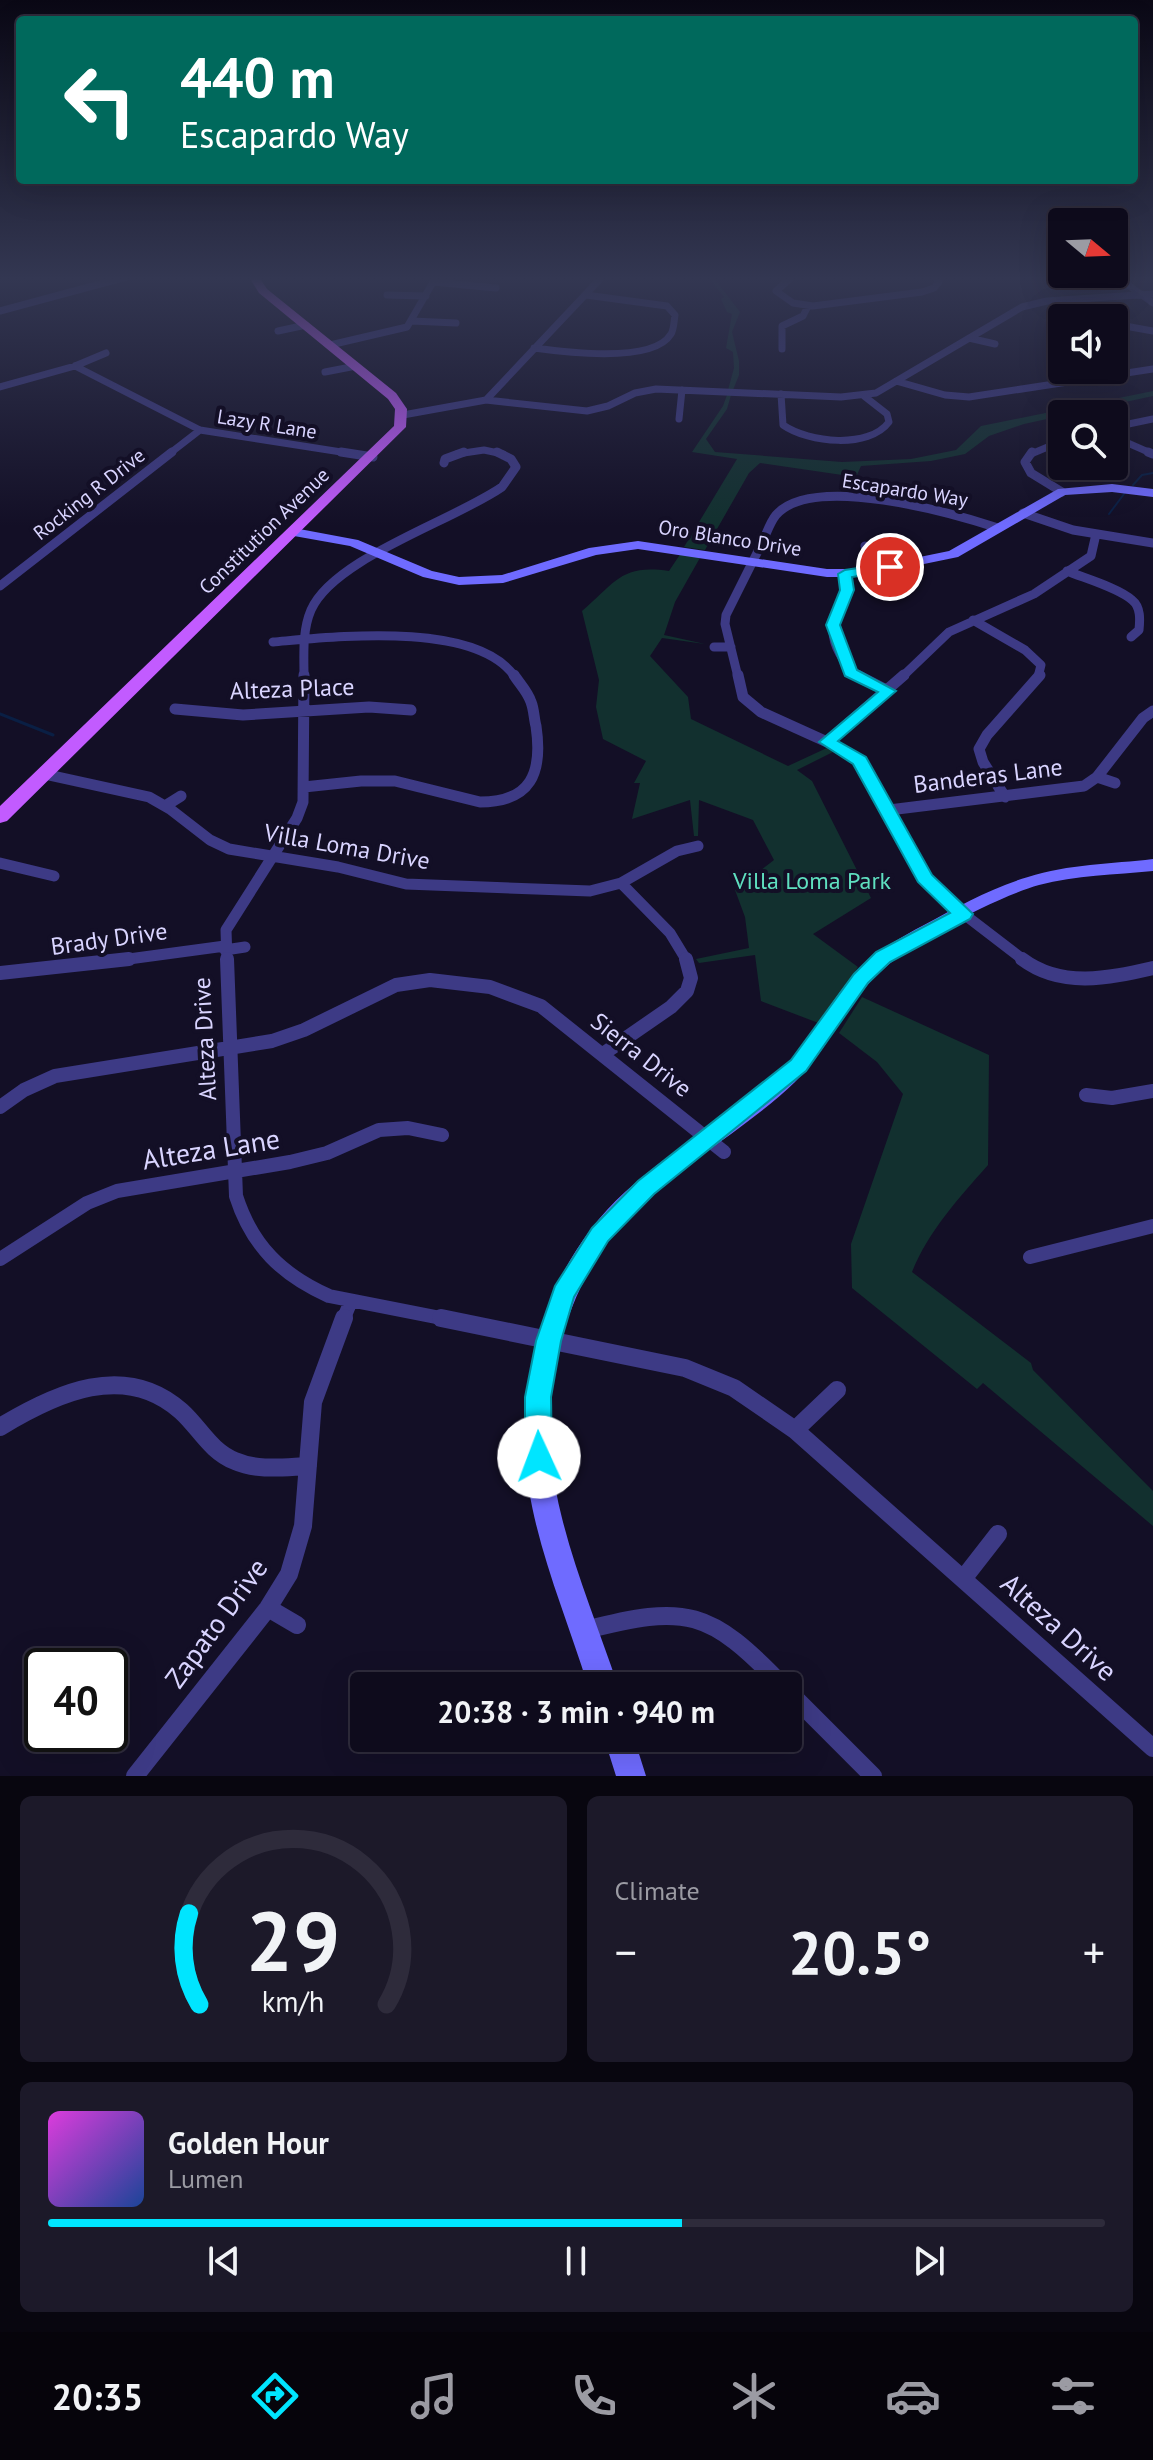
<!DOCTYPE html>
<html lang="en">
<head>
<meta charset="utf-8">
<style>
	:root { --surface:#0e0b1c; --page:#1c1929; --text:#f1f3f6; --muted:#9b9ba3; --line:#2e2b3b; --accent:#00e5ff }
	body { margin:0; font-family:"PT Sans",sans-serif; background:var(--page); color:var(--text); height:100vh; display:flex; flex-direction:column; font-size:30px; white-space:nowrap }
	* { box-sizing:border-box; margin:0 }
	p { font-size:26px; color:var(--muted) }
	.icon { flex:none; width:44px; height:44px; fill:none; stroke:currentColor; stroke-width:2; stroke-linecap:round; stroke-linejoin:round }
	.map { position:relative; height:1776px; overflow:hidden }
	.side { display:flex; flex-direction:column; gap:20px; padding:20px; background:#08060f; flex:1 }
	.side>* { flex:none }
	.top-card { position:absolute; left:16px; top:16px; width:1122px; height:168px; border-radius:8px; box-shadow:0 8px 32px #0002,0 0 0 2px var(--line); background:#00695c; color:#fff; overflow:hidden }
	.needle { width:52px; rotate:109deg }
	.buttons { position:absolute; left:1048px; top:208px; display:grid; gap:16px }
	.buttons a { display:grid; place-items:center; width:80px; height:80px; border-radius:8px; background:var(--surface); box-shadow:0 8px 32px #0002,0 0 0 2px var(--line); font-size:40px }
	.speed { position:absolute; left:24px; top:1648px; display:flex; gap:16px; font-size:40px; font-weight:700; text-align:center }
	.speed>* { display:grid; place-content:center; width:104px; height:104px; border-radius:50%; background:var(--surface); box-shadow:0 8px 32px #0002,0 0 0 2px var(--line); line-height:1 }
	.speed .limit { border:4px solid #111; border-radius:12px; background:#fff; color:#111 }
	.pin { position:absolute; display:grid; place-items:center; width:68px; height:68px; color:#fff; margin:-34px; border:4px solid #fff; border-radius:50%; box-shadow:0 2px 8px #0007 }
	.me { position:absolute; width:88px; margin:-44px; rotate:358deg; stroke-linejoin:round; filter:drop-shadow(0 0 6px #0008) }
	.turn { display:flex; align-items:center; gap:28px; height:168px; padding:0 32px; font-size:36px }
	.turn .icon { width:104px; height:104px; stroke-width:2.5 }
	.turn b { display:block; font-size:56px; line-height:68px }
	.big { font-size:60px; font-weight:600; line-height:1.1 }
	.side .card { flex:1; display:flex; flex-direction:column; justify-content:center; gap:12px; min-width:0; padding:0 28px; border-radius:12px; background:var(--page) }
	.side .dial { align-items:center; gap:0 }
	.dial svg { height:208px; overflow:visible; fill:none; stroke:var(--line); stroke-width:7; stroke-linecap:round; text-anchor:middle }
	.dial text { fill:var(--text); stroke:none }
	.song { display:flex; align-items:center; gap:24px }
	.cover { width:96px; height:96px; border-radius:12px; background:linear-gradient(135deg,hsl(300 70% 55%),hsl(220 70% 35%)) }
	.played { height:8px; border-radius:4px; background:linear-gradient(90deg,var(--accent) 60%,var(--line) 60%) }
	.keys { display:flex; justify-content:space-around; direction:ltr }
	.heat { display:flex; justify-content:space-between; align-items:center; font-size:44px; direction:ltr }
	.side .tiles { flex:1; display:grid; gap:20px; grid-template-columns:1fr 1fr }
	.card:last-child { grid-column:span 2 }
	.trip { position:absolute; left:350px; top:1672px; width:452px; height:80px; border-radius:8px; background:var(--surface); box-shadow:0 8px 32px #0002,0 0 0 2px var(--line); font-weight:600; line-height:80px; text-align:center }
	.tab-bar { display:flex; height:128px; justify-content:space-around; align-items:center; background:#06040b; color:var(--muted) }
	.tab-bar .icon { width:56px; height:56px }
	.tab-bar .on { color:var(--accent) }
	.tab-bar b { font-size:36px; color:var(--text) }
	.map>svg:first-child { display:block }
	.green { fill:#12302f }
	.lines { fill:none; stroke-linecap:round; stroke-linejoin:round }
	.stream-far1 { stroke:#0a1f44; stroke-width:2 }
	.stream { stroke:#0a1f44; stroke-width:3 }
	.street-far4 { stroke:#3d3a85; stroke-width:7 }
	.street-far3 { stroke:#3d3a85; stroke-width:9 }
	.street-far2 { stroke:#3d3a85; stroke-width:11 }
	.street-far1 { stroke:#3d3a85; stroke-width:14 }
	.street { stroke:#3d3a85; stroke-width:18 }
	.secondary { fill:#6f6bff; fill-rule:evenodd }
	.primary { fill:#c25bff; fill-rule:evenodd }
	.route { fill:#00e5ff; stroke:#0095a6; stroke-width:2 }
	.labels { text-anchor:middle; stroke-width:8; stroke-linejoin:round; paint-order:stroke }
	.far-street-label { font-size:20px; fill:#d9d4ff; stroke:#130f26 }
	.street-label { font-size:24px; fill:#d9d4ff; stroke:#130f26 }
	.park-label { font-size:24px; fill:#5fe0c0; stroke:#130f26 }
	.near-street-label { font-size:28px; fill:#d9d4ff; stroke:#130f26 }
</style>
</head>
<body>
<div class="map">
<svg width="1153" height="1776" viewBox="0 0 1153 1776">
	<rect width="100%" height="100%" fill="#130f26"/>
	<path class="green" d="M708,277H713L740,312L732,332L739,361V375L733,390H728L734,368L733,352L726,348L732,314L727,312L721,299L724,297Z
		M1153,391V396L1024,424L989,436L965,454L931,461L861,466L856,477L760,463L749,473L705,550L684,547L737,459L692,452L723,406L727,395H731L727,409L706,439L715,452L842,462L911,459L956,450L981,426Z
		M681,553L701,556L675,602L664,635L705,644L662,638L650,656L688,697L691,719L788,766L829,747L835,751L797,770L812,781L871,898L813,934L858,967L821,1024L761,1001L755,955L699,963L696,959L749,948L745,917L735,890L774,860L753,820L699,800L698,836H694L690,800L632,819L640,783H634L646,761L603,739L596,707L599,680L582,611C616,582 621,564 669,571Z
		M862,997L989,1055L988,1165C959,1198 929,1230 912,1272L1031,1363L1033,1370L1153,1491V1526L983,1383L977,1389L852,1288L851,1244L903,1094L877,1062L839,1033Z"/>
	<g class="lines">
		<path class="stream-far1" d="M1133,485L1142,475L1153,473
			M1109,514L1124,494"/>
		<path class="stream" d="M0,714L53,735"/>
		<path class="street-far4" d="M792,277L776,291L793,303L813,306L922,292L934,288L939,282L935,277
			M1117,277L1153,303
			M433,282L496,288
			M387,295L426,296
			M1062,300L1076,310L1098,318
			M0,311L126,277
			M412,321L456,323
			M1114,324L1153,331
			M278,331L306,325
			M969,338L995,344
			M330,345L407,327L436,277
			M534,348C563,352 653,364 671,334C674,330 674,320 675,315L667,306L586,295
			M782,349V326L803,316L808,306
			M75,366L200,430L354,454
			M325,372L356,366
			M896,381L945,395L969,397L1153,369
			M0,387L75,366L106,353
			M781,394L783,425C809,443 869,449 889,422L887,414L864,396
			M486,400L602,277
			M403,415L486,400L587,411L608,406L635,393L656,389L841,397L876,393L1022,307L1047,301L1153,294
			M679,419L682,390
			M1114,427L1153,419
			M1114,437L1153,454
			M169,454L200,430
			M457,454L484,450L503,454
			M1031,454L1062,441"/>
		<path class="street-far3" d="M341,452L373,457
			M1032,452L1025,462L1031,473L1062,492
			M1148,452L1153,454
			M444,463L445,459L464,452
			M1023,513L1073,530L1153,543
			M865,546L890,567
			M1067,571C1084,578 1119,588 1132,600C1141,607 1140,620 1139,630L1131,637
			M845,574C847,594 838,604 834,623C829,643 845,666 860,677
			M0,586L172,452
			M973,620L1025,650L1041,665L1038,677
			M273,642C333,637 476,620 515,677
			M714,647H731
			M304,677C304,655 302,631 311,610C334,558 453,521 502,487L516,467L511,459L497,452
			M738,677L725,624L726,615C738,591 750,567 762,543C766,535 770,522 776,515C813,473 952,513 998,528
			M902,677L949,632L1034,594L1091,556L1096,534"/>
		<path class="street-far2" d="M738,675L743,697L761,712L836,746L860,761L925,878L939,895L1025,961
			M857,675L888,691
			M175,709L243,715L369,707L411,710
			M827,742L904,675
			M44,774L149,797L170,809L210,840L229,849L338,867L406,884L590,891L621,883L677,851L698,846
			M1097,777L1115,783
			M304,787L361,781H395L480,802C531,802 543,773 536,726C534,719 534,709 531,702C528,692 519,683 514,675
			M1005,797L983,762L979,749L987,735L1040,675
			M165,806L181,796
			M889,810L1084,786L1097,777L1143,718L1153,711
			M0,863L54,876
			M621,883L670,933L687,961
			M225,950L245,947
			M114,961L225,946
			M227,961L226,930L297,818L303,802L304,675"/>
		<path class="street-far1" d="M227,959L236,1196C252,1246 282,1275 329,1296L451,1320
			M1022,959C1062,989 1109,978 1153,968
			M0,973L129,959
			M603,1054L671,1007L687,991L691,978L686,959
			M1086,1095L1112,1098L1153,1091
			M0,1107L24,1090L55,1076L272,1041L304,1030L396,985L430,980L490,987L541,1006L724,1152
			M1030,1257L1153,1226
			M0,1259L87,1203L117,1191L290,1162L327,1153L379,1130L408,1128L442,1135
			M343,1320L351,1301"/>
		<path class="street" d="M441,1318L685,1368L734,1388L795,1430L1153,1748
			M0,1427C56,1393 125,1361 181,1411C200,1428 210,1451 235,1461C258,1471 284,1467 308,1466
			M795,1430L837,1390
			M963,1579L998,1534
			M268,1608L297,1625
			M585,1630C687,1604 709,1609 783,1686
			M788,1691L873,1776
			M135,1776L268,1608L289,1574L303,1526L313,1402L344,1318"/>
		<path class="secondary" d="M1112,484L1153,489V497L1112,492L1065,495L958,557L861,577H827L638,549L596,555L503,583L459,585L423,577L350,546L294,536L288,532L294,528L358,540L432,571L459,577L502,575L589,548L638,541L827,569H861L949,551L1058,489Z
			M1153,859V871C1115,875 1076,875 1039,885C994,898 908,943 876,976C844,1007 827,1051 795,1082C747,1128 687,1160 639,1206C557,1286 534,1404 561,1514C575,1572 599,1629 618,1686H588C568,1621 540,1557 529,1490C512,1383 544,1266 625,1192C674,1147 734,1115 782,1069C812,1040 830,1000 859,969C877,951 901,937 924,925C957,907 991,888 1028,877C1068,864 1112,864 1153,859Z
			M604,1738H634L646,1776H616Z"/>
		<path class="primary" d="M249,277H259L267,289L396,393L407,409L406,427L7,821L0,823V806L394,426L395,409L388,399L259,293Z"/>
	</g>
	<linearGradient id="sky" x2="0" y2="1"><stop stop-color="#0a0815"/><stop offset="0.53" stop-color="#333752"/><stop offset="1" stop-color="#333752" stop-opacity="0"/></linearGradient>
	<rect width="1153" height="526" fill="url(#sky)"/>
	<path class="route" d="M890,563L897,567L895,570L852,577L854,590L840,625L857,670L896,691L838,741L866,757L932,875L973,914L970,919L890,962L868,983L806,1071L654,1194L608,1241L574,1297L561,1341L551,1397L552,1457L548,1466L539,1470L529,1466L525,1457V1397L536,1341L555,1286L592,1228L638,1181L791,1060L854,974L876,952L950,913L918,882L853,764L819,742L878,692L845,676L826,625L840,590L838,574L845,570Z"/>
	<g class="labels">
		<g class="far-street-label">
			<text transform="translate(267 424) rotate(9)" y="7">Lazy R Lane</text>
			<text transform="translate(905 490) rotate(9)" y="7">Escapardo Way</text>
			<text transform="translate(89 494) rotate(-38)" y="7">Rocking R Drive</text>
			<text transform="translate(264 531) rotate(-44)" y="7">Constitution Avenue</text>
			<text transform="translate(730 538) rotate(9)" y="7">Oro Blanco Drive</text>
		</g>
		<g class="street-label">
			<text transform="translate(292 689) rotate(-2)" y="8">Alteza Place</text>
			<text transform="translate(988 776) rotate(-7)" y="8">Banderas Lane</text>
			<text transform="translate(347 847) rotate(10)" y="8">Villa Loma Drive</text>
			<text transform="translate(109 939) rotate(-8)" y="8">Brady Drive</text>
			<text transform="translate(205 1039) rotate(-93)" y="8">Alteza Drive</text>
			<text transform="translate(641 1055) rotate(38)" y="8">Sierra Drive</text>
		</g>
		<g class="park-label">
			<text x="812" y="889">Villa Loma Park</text>
		</g>
		<g class="near-street-label">
			<text transform="translate(211 1149) rotate(-9)" y="10">Alteza Lane</text>
			<text transform="translate(216 1623) rotate(-54)" y="10">Zapato Drive</text>
			<text transform="translate(1059 1627) rotate(42)" y="10">Alteza Drive</text>
		</g>
	</g>
</svg>
<div class="buttons">
<a><svg class="needle" viewBox="-14 -14 28 28"><path d="M0-13l5 13h-10z" fill="#e53935"/><path d="M0 13l5-13h-10z" fill="#9b9ba3"/></svg></a>
<a><svg class="icon" aria-label="sound" viewBox="0 0 24 24"><path d="M4 9h4l5-4v14l-5-4H4zM17 9q2 3 0 6"/></svg></a>
<a><svg class="icon" aria-label="search" viewBox="0 0 24 24"><circle cx="10" cy="10" r="6"/><path d="M15 15l6 6"/></svg></a>
</div>
<div class="speed"><div class="limit">40</div></div>
<div class="pin" style="left:890px;top:567px;background:#d93025"><svg class="icon" aria-label="arrive" viewBox="0 0 24 24"><path d="M6 21V4h12l-3 4 3 4H6"/></svg></div>
<svg class="me" style="left:539px;top:1457px" viewBox="-20 -20 40 40"><circle r="19" fill="#fff"/><path d="M0-13L10 11 0 6-10 11z" fill="#00e5ff"/></svg>
<div class="trip">20:38 · 3 min · 940 m</div>
<div class="top-card">
<div class="turn"><svg class="icon" aria-label="left" viewBox="0 0 24 24"><path d="M17 20v-9H6M10 6l-5 5 5 5"/></svg><div><b>440 m</b>Escapardo Way</div></div>
</div>
</div>
<section class="side">
<div class="tiles">
<div class="card dial"><svg viewBox="0 0 100 80">
<path d="M14 69A42 42 0 1 1 86 69"/>
<path d="M14 69A42 42 0 0 1 10 34" stroke="#00e5ff"/>
<text x="50" y="56" font-size="32" font-weight="700">29</text>
<text x="50" y="72" font-size="11">km/h</text>
</svg></div>
<div class="card"><p>Climate</p>
<div class="heat"><a>−</a><b class="big">20.5°</b><a>+</a></div>
</div>
<div class="card">
<div class="song"><i class="cover"></i><div><b>Golden Hour</b><p>Lumen</p></div></div>
<div class="played"></div>
<div class="keys"><svg class="icon" aria-label="previous" viewBox="0 0 24 24"><path d="M18 5L8 12l10 7zM5 5v14"/></svg><svg class="icon" aria-label="pause" viewBox="0 0 24 24"><path d="M8 5v14M16 5v14"/></svg><svg class="icon" aria-label="next" viewBox="0 0 24 24"><path d="M6 5l10 7-10 7zM19 5v14"/></svg></div>
</div>
</div>
</section>
<nav class="tab-bar">
<b>20:35</b>
<svg class="icon on" aria-label="directions" viewBox="0 0 24 24"><path d="M12 3l9 9-9 9-9-9zM9 14v-3h6M13 9l2 2-2 2"/></svg>
<svg class="icon" aria-label="music" viewBox="0 0 24 24"><path d="M9 18V5l10-2v13"/><circle cx="6" cy="18" r="3"/><circle cx="16" cy="16" r="3"/></svg>
<svg class="icon" aria-label="phone" viewBox="0 0 24 24"><path d="M5 4h4l2 5-3 2q2 4 5 5l2-3 5 2v4C11 20 4 13 5 4z"/></svg>
<svg class="icon" aria-label="climate" viewBox="0 0 24 24"><path d="M12 3v18M4 7l16 10M4 17L20 7"/></svg>
<svg class="icon" aria-label="car" viewBox="0 0 24 24"><path d="M5 17H2v-5l4-1 3-4h7l3 4 3 1v5h-3M9 17h6M6 11h13"/><circle cx="7" cy="17" r="2"/><circle cx="17" cy="17" r="2"/></svg>
<svg class="icon" aria-label="filters" viewBox="0 0 24 24"><path d="M4 7h16M4 17h16"/><circle cx="9" cy="7" r="2"/><circle cx="15" cy="17" r="2"/></svg>
</nav>
</body>
</html>
